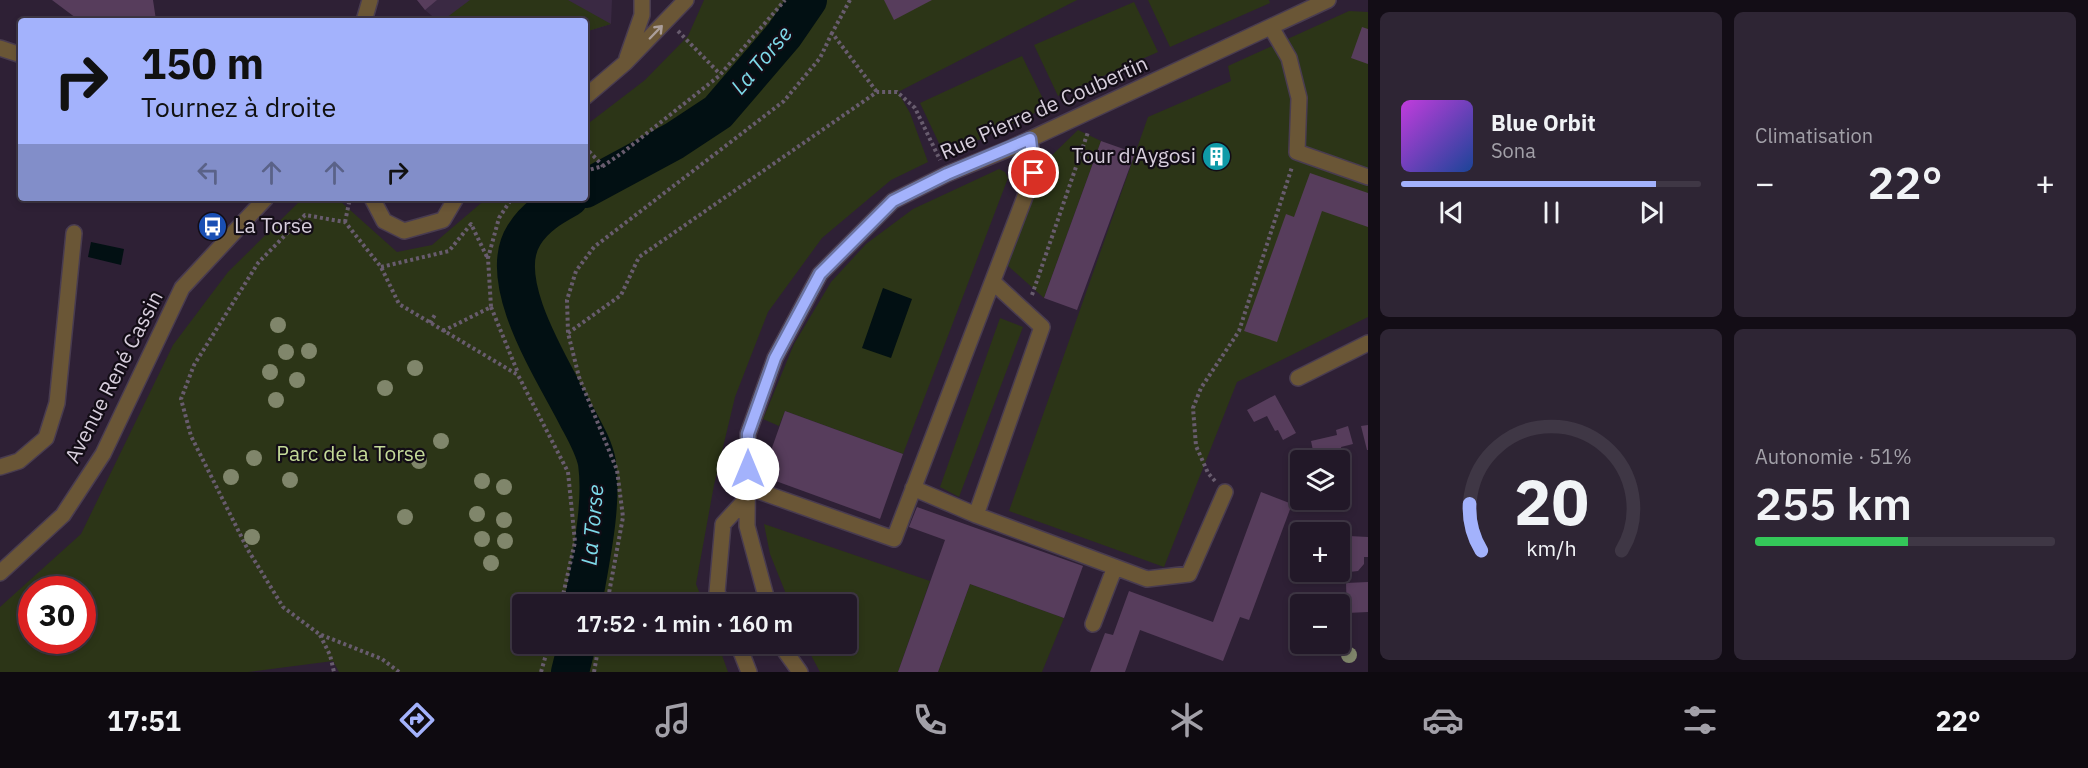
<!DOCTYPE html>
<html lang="fr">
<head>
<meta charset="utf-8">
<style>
	:root { --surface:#221828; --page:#2e2534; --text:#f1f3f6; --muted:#a2a0a8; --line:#3f3745; --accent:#a3b2fc }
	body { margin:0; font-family:"IBM Plex Sans",sans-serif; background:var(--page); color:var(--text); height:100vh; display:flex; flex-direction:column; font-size:22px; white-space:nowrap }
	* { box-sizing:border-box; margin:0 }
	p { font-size:20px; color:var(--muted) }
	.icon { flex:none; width:33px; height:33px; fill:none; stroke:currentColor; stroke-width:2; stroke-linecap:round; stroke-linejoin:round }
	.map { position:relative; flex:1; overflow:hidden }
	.side { display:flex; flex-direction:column; gap:12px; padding:12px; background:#130d16; width:720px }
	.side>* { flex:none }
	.guide { position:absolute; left:18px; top:18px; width:570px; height:183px; border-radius:6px; box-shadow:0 3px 9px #0003,0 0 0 2px var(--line); background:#a3b2fc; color:#111; overflow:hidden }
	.buttons { position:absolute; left:1290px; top:450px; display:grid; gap:12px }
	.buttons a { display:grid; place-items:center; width:60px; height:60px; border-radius:6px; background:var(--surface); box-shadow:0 3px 9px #0003,0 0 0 2px var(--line); font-size:30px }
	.speed { position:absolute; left:18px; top:576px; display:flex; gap:12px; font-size:30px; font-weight:700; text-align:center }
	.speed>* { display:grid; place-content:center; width:78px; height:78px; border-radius:50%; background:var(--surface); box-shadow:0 3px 9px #0003,0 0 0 2px var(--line); line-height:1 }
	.speed .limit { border:9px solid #d22; background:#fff; color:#111 }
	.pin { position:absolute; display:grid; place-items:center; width:51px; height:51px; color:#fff; margin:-26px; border:3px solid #fff; border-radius:50%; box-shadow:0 2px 6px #0007 }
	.me { position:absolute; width:66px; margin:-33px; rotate:0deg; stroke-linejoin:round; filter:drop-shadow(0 0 4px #0008) }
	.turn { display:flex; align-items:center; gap:21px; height:126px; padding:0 24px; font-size:27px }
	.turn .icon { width:78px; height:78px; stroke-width:2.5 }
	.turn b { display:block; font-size:42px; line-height:51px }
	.lanes { display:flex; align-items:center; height:57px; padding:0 24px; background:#0003; justify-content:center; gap:30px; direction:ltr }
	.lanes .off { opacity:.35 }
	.big { font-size:45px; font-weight:600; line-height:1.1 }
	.side .widget { flex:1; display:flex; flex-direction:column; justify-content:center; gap:9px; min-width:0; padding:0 21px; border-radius:9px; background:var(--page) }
	.side .dial { align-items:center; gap:0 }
	.dial svg { height:156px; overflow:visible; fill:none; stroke:var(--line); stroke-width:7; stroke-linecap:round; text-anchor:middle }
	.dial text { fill:var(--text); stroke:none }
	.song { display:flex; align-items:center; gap:18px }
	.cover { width:72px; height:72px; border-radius:9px; background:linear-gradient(135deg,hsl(290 70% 55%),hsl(220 70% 35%)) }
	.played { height:6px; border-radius:3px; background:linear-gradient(90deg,var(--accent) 85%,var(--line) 85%) }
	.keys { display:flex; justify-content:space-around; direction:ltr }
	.heat { display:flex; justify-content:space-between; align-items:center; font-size:33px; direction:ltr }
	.charge { height:9px; border-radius:4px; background:linear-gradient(90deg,#34c759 51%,var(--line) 0) }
	.side .tiles { flex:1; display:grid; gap:12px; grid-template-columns:repeat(2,1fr) }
	.trip { position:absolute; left:512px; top:594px; width:345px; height:60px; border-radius:6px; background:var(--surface); box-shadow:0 3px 9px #0003,0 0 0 2px var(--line); font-weight:600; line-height:60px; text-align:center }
	.menu { display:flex; height:96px; justify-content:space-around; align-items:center; background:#0e0a10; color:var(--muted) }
	.menu .icon { width:42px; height:42px }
	.menu .selected { color:var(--accent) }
	.menu b { font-size:27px; color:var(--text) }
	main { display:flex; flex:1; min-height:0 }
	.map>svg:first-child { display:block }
	.built { fill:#3a2943 }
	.green { fill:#2c3517; fill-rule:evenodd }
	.water { fill:#021013 }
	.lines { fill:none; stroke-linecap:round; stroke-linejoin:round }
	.river { stroke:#021013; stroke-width:38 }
	.building { fill:#573d5c }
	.minor-casing { stroke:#493c50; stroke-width:18 }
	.path { stroke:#685c6e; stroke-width:4; stroke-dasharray:3 3; stroke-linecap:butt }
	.minor { stroke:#6a5636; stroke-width:15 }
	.tree { fill:#80866b }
	.oneway { stroke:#ab9e9a }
	.route-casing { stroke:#6a74a4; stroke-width:15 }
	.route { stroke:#a3b2fc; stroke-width:10 }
	.labels { text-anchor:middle; stroke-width:4.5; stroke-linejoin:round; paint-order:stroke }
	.street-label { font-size:21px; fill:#d7cedc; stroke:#130d16 }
	.poi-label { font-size:21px; fill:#d7cedc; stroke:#130d16; text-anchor:end }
	.park-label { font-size:21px; fill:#c4da98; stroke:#130d16 }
	.water-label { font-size:22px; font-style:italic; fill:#7dd9e8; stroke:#130d16 }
</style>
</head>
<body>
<main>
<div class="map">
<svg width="1368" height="672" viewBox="0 0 1368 672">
	<rect width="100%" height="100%" fill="#2e2035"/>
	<path class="built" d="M417,0H612L611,24L585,32V21H438L425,10Z"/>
	<path class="green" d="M470,0H568L611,24L585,32V21H442Z
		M704,0H1077L898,92L910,113L928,162L891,180L822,238L768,312L735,397L714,485L696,584L704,604H522V644H718L728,672H339L333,661L248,672H0V607L81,534L173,345L228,272L300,201H340L397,252L432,245L487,198H585V126L645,80L688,36ZM32,590H82V640H32Z
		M1148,0H1269L1270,3L1170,47Z
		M1134,2L1158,52L1058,96L1034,45Z
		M1349,11L1368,12V317L1237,382L1164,567L1009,511L1148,117L1231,81L1228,66Z
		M1022,56L1047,107L945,156L920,103Z
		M1078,130L1101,141L1044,298L1007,265L1048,159Z
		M999,169L1005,172L1008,178L903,454L785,411L779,426L763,419L794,344L831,282L866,244L913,209Z
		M1000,318L1023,327L959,497L940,487Z
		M764,524L930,581L898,672H820L805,644H846V604H790L770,554Z
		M970,584L1064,618L1042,672H938Z"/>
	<path class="water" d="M91,242L124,249L121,265L88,257Z
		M883,288L912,299L891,358L862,348Z"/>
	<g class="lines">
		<path class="river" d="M585,189L674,141L718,112L784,35L808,0
			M569,198C551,208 535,217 524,235C494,282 555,373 577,417C585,432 594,447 597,463C603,506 590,562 583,604
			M570,672L577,644"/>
	</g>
	<path class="building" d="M52,0H153L156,20L80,21Z
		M417,0H437L425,10Z
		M884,0H932L894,20Z
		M1362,27L1368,29V64L1351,58Z
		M1101,141L1135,153L1077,310L1044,298Z
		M1212,149L1225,152L1222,163L1209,161Z
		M1310,173L1368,193V227L1322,211L1277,342L1244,331L1286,214L1294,217Z
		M1275,395L1296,433L1283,440L1278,430L1275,431L1267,416L1254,422L1247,410Z
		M785,411L903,454L880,519L762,476Z
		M1368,425V450H1367L1361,426Z
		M1348,426L1353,444L1341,447L1345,466L1340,467V460H1315L1311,441L1337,435L1336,430Z
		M1261,492L1292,504L1249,620L1240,617L1223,661L1140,630L1125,672H1090L1105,633L1113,635L1129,591L1213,622Z
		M917,507L1083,566L1064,618L970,584L938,672H898L945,540L909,527Z
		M1339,527L1350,529L1349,536L1368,537V557H1364V564L1358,571L1340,573Z
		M1368,582V612L1347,613L1346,583Z"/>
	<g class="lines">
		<defs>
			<path id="minor" d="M364,21L370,0
				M1271,27L1289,58L1299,98L1297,152L1368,177
				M0,48L21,55
				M627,58L642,15V0
				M585,97L625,63L686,0
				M372,198L384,221L404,231L443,220L456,198
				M1298,378L1368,343
				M0,467L19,461L46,438L57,403L74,233
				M747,487L894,539L1034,173L1030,139
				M913,488L976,515L1042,327L993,282
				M976,515L1147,579L1189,574L1225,492
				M0,573L63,515L103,454L182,288L266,198
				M722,604L717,592L723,524L747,498
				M768,604L747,526L748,434L775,358L820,274L893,201L947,174L1011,148L1328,0
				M1093,624L1115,567
				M738,644L749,672
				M780,644L800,672"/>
		</defs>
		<use href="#minor" class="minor-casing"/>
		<path class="path" d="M850,0L832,33L877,92
			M678,31L720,74
			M585,147L603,166
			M585,171L603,166L622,153L719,76L785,0
			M345,222L350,198
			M381,267L449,251L471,224L487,257
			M1032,295L1088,132
			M491,307L518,373
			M430,323L436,313
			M443,331L491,307L488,258L499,218L512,198
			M568,333L621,295L639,257L877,92H897L915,108L940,160
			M1215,481L1208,473L1196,446L1193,408L1201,388L1239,331L1292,167
			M607,604L623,517L617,470L579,377L568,333L567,300L576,271L594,247L784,101L820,58L832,33
			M320,635L330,655L334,672
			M399,672L382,659L319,634L283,607L248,550L191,436L181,399L194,365L258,263L305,215L345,222L381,267L399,304L518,375L568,472L575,542L561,604
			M541,672L549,644
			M594,672L599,644"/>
		<use href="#minor" class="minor"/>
	</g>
	<g class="tree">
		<circle cx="278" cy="325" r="8"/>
		<circle cx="309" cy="351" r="8"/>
		<circle cx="286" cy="352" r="8"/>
		<circle cx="415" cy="368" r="8"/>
		<circle cx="270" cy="372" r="8"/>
		<circle cx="297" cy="380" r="8"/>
		<circle cx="385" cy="388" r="8"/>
		<circle cx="276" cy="400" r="8"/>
		<circle cx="441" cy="441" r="8"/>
		<circle cx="254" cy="458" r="8"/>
		<circle cx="419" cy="461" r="8"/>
		<circle cx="231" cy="477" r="8"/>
		<circle cx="290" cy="480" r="8"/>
		<circle cx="482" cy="481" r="8"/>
		<circle cx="504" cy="487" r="8"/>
		<circle cx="477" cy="514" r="8"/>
		<circle cx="405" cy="517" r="8"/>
		<circle cx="504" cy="520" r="8"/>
		<circle cx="252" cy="537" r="8"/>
		<circle cx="482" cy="539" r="8"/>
		<circle cx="505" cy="541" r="8"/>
		<circle cx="491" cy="563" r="8"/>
		<circle cx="1349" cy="655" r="8"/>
	</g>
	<defs><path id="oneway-shaft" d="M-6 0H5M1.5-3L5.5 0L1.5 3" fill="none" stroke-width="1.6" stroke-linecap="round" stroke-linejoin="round" transform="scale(1.5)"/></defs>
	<use class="oneway" href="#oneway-shaft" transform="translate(656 32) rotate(-46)"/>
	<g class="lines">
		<defs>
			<path id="route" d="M748,469V434L775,358L820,274L893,201L947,174L1030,139L1034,173"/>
		</defs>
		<use href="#route" class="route-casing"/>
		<use href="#route" class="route"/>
	</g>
	<defs>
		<symbol id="building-disc" viewBox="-11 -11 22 22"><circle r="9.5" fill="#0f9aa8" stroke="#130d16"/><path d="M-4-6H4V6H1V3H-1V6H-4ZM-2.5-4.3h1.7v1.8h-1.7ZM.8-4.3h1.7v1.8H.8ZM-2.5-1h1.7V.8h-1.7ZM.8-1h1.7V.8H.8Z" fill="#fff"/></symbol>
		<symbol id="bus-disc" viewBox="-11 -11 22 22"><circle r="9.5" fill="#1a4fb4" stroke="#130d16"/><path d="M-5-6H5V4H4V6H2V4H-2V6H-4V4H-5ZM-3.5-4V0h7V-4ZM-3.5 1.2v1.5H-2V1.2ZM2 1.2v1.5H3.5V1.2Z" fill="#fff"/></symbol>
	</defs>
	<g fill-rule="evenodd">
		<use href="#building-disc" x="1200" y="140" width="33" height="33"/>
		<use href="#bus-disc" x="196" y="210" width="33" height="33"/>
	</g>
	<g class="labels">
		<g class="street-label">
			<text transform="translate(1044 108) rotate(-24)" y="7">Rue Pierre de Coubertin</text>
			<text transform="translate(114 377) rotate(-63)" y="7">Avenue René Cassin</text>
		</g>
		<g class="poi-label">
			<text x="1196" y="163">Tour d'Aygosi</text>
			<text x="234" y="233" text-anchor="start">La Torse</text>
		</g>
		<g class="park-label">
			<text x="351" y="461">Parc de la Torse</text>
		</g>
		<g class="water-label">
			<text transform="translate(761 60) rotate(-50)" y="8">La Torse</text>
			<text transform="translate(592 525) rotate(-85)" y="8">La Torse</text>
		</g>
	</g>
</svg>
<div class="buttons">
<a><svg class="icon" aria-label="layers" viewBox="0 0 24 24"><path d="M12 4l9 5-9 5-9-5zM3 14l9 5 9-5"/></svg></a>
<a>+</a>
<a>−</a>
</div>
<div class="speed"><div class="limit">30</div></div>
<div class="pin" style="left:1034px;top:173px;background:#d93025"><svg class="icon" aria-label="arrive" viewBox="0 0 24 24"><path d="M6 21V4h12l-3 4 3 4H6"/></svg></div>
<svg class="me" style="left:748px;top:469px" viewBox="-20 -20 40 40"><circle r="19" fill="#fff"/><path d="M0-13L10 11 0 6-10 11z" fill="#a3b2fc"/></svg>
<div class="trip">17:52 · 1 min · 160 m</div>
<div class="guide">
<div class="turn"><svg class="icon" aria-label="right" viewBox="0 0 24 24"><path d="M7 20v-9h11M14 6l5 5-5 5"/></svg><div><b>150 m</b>Tournez à droite</div></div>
<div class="lanes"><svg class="icon off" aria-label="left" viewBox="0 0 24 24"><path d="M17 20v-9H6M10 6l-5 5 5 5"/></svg><svg class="icon off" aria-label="ahead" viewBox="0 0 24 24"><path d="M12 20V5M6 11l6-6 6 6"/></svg><svg class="icon off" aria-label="ahead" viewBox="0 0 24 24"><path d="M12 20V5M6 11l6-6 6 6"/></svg><svg class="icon" aria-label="right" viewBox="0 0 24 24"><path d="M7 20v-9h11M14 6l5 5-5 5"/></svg></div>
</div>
</div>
<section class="side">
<div class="tiles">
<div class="widget">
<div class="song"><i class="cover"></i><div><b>Blue Orbit</b><p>Sona</p></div></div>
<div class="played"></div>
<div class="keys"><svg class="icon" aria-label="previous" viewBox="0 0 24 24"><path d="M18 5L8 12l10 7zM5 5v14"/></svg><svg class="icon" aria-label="pause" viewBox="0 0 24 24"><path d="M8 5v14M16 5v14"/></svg><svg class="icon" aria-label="next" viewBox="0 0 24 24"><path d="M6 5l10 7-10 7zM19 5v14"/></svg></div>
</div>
<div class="widget"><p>Climatisation</p>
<div class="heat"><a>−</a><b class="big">22°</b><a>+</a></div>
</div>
<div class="widget dial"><svg viewBox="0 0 100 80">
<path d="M14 69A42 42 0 1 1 86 69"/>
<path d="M14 69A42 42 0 0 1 8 45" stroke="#a3b2fc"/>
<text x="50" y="56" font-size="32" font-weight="700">20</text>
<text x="50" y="72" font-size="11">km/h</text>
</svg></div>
<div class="widget"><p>Autonomie · 51%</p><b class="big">255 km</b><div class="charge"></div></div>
</div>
</section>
</main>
<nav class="menu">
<b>17:51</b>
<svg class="icon selected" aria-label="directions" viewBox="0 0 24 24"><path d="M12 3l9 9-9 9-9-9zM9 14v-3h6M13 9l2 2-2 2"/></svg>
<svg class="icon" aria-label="music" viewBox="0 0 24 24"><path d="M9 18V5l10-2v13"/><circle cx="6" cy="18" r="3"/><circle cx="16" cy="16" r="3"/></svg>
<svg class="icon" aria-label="phone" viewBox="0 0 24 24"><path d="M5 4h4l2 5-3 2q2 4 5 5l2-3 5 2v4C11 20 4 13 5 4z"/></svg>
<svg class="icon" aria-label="climate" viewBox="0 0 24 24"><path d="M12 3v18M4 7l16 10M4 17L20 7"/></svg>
<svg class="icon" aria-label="car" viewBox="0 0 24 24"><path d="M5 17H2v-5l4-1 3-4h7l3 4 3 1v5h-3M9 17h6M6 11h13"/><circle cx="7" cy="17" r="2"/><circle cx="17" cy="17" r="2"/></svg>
<svg class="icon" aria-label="filters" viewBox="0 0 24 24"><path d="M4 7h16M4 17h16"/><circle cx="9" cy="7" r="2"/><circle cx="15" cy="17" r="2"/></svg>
<b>22°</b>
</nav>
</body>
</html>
